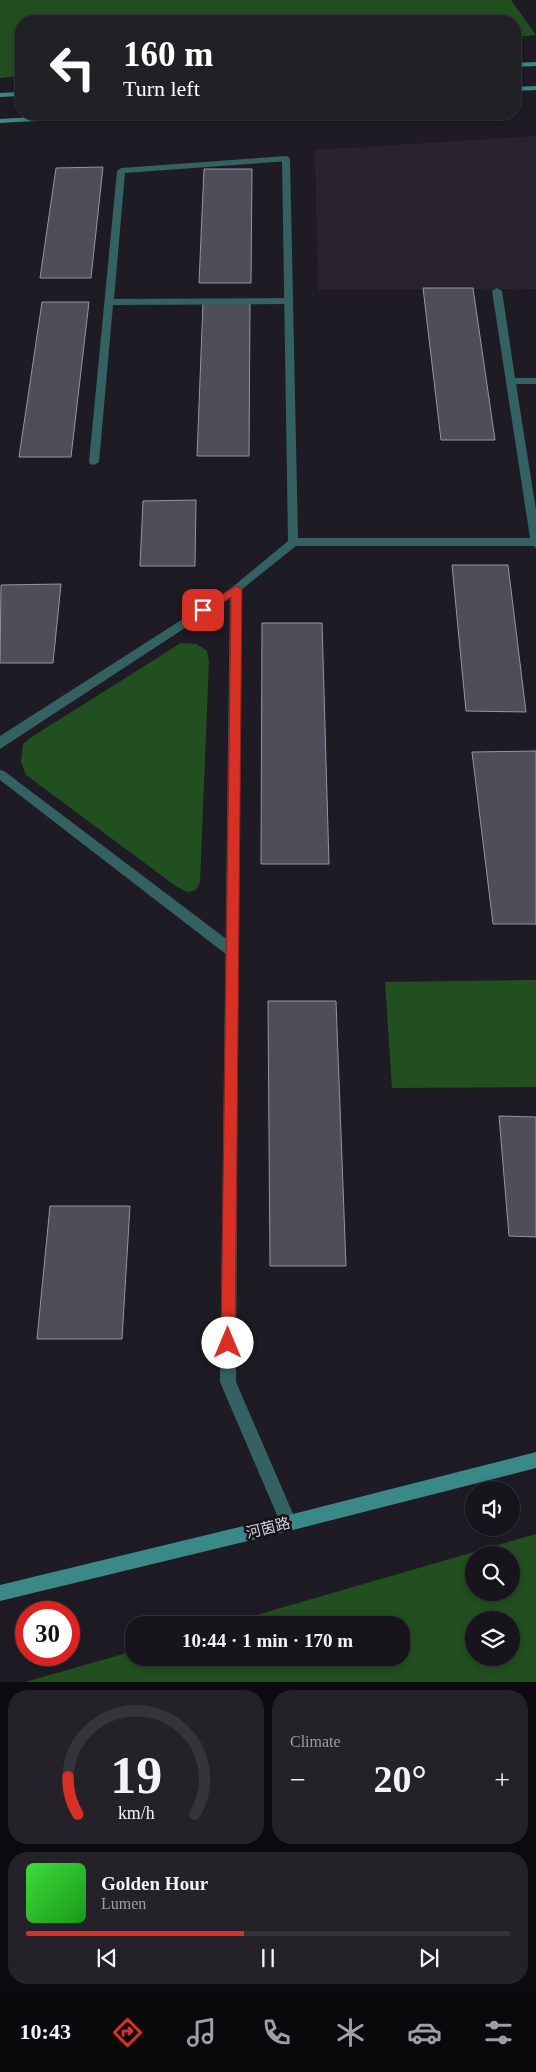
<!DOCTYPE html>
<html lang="en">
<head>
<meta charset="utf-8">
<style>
	:root { --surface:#17141c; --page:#242129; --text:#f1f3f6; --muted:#9e9ea3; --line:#36333b; --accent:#d93025 }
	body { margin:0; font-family:"Times New Roman","Noto Sans SC",serif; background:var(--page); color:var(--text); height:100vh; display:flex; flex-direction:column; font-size:19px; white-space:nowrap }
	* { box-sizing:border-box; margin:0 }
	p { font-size:16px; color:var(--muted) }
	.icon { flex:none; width:28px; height:28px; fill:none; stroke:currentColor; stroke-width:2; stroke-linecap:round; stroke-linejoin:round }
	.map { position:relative; height:1682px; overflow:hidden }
	.panel { display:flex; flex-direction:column; gap:8px; padding:8px; background:#0d0b0f; flex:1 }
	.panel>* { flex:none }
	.banner { position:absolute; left:15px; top:15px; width:506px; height:105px; border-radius:20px; box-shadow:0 2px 8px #0003,0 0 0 1px var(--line); background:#202124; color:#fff; overflow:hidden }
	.controls { position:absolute; left:465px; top:1481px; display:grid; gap:10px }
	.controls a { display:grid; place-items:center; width:55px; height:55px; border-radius:50%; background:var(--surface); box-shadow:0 2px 8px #0003,0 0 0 1px var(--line); font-size:25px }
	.speed { position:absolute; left:15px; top:1601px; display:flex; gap:10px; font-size:25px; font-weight:700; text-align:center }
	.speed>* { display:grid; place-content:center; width:65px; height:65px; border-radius:50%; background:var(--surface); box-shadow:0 2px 8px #0003,0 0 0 1px var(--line); line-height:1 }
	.speed .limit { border:8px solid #d22; background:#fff; color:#111 }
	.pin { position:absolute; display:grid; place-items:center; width:42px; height:42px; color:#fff; margin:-21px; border-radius:10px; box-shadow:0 2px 8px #0006 }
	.me { position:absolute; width:55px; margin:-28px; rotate:0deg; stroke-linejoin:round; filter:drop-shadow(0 0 4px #0008) }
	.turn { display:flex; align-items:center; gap:18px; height:105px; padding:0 25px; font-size:22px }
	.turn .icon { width:65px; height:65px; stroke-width:2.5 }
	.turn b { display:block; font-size:35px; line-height:42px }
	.big { font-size:38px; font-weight:700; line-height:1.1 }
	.panel .card { flex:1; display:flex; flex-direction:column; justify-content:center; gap:8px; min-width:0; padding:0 18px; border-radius:20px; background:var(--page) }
	.panel .dial { align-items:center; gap:0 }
	.dial svg { height:130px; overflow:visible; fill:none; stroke:var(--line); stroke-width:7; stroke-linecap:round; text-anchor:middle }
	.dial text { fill:var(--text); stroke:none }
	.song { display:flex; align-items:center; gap:15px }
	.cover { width:60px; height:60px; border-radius:8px; background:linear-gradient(135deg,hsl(120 70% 55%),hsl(120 70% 35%)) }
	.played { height:5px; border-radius:2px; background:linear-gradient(90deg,var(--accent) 45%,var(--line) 45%) }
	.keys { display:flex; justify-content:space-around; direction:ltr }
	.heat { display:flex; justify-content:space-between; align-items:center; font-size:28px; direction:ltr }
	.panel .tiles { flex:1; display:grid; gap:8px; grid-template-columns:1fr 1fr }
	.card:last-child { grid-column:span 2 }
	.trip { position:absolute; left:125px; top:1616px; width:285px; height:50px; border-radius:20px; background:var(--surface); box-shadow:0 2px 8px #0003,0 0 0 1px var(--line); font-weight:700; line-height:50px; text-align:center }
	.tab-bar { display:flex; height:80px; justify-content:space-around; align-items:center; background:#09080b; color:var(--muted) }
	.tab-bar .icon { width:35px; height:35px }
	.tab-bar .current { color:var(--accent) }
	.tab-bar b { font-size:22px; color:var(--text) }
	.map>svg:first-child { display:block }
	.built { fill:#282231 }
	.green { fill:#214f1f; fill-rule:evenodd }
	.building { fill:#4d4e5a; stroke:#9595a3 }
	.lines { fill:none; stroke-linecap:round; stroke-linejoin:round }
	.lane { fill:#346161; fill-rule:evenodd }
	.street { fill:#346161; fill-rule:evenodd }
	.secondary { fill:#3a8888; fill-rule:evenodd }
	.route { fill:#d93025; stroke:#8d1f18 }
	.labels { text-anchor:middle; stroke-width:5; stroke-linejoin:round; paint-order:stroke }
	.near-street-label { font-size:15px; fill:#d4d1d8; stroke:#16121c }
</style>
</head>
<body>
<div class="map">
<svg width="536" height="1682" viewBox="0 0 536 1682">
	<rect width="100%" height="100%" fill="#1f1b25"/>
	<path class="built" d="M536,136V289L318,290L315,150Z"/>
	<path class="green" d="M0,0H511L536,35L515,37V21H21V76L0,78Z
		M181,643L197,644L207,651L209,661L200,882L196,890L188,892L177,887L26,775L21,762L23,744L30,738Z
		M536,980V1087L392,1088L385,982Z
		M536,1534V1682H25L134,1651V1658H401V1625H222ZM474,1555H511V1592H474ZM474,1620H511V1658H474Z"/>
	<path class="building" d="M103,167L91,278H40L56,168Z
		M204,169H252L251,283H199Z
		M423,288H473L495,440H441Z
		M42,302H89L71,457H19Z
		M203,303H250L249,456H197Z
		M196,500L195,566H140L143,501Z
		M452,565H508L526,712L466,711Z
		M61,584L53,663H0L1,585Z
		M262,623H322L329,864H261Z
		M536,751V924H493L472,752Z
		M268,1001H336L346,1266H270Z
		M499,1116L536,1117V1237L509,1236Z
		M50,1206H130L122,1339H37Z"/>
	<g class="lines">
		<path class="lane" d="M286,156L289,157V161L125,173L114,299L289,298L294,301L289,304L113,305L99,462L94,465L90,464L89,462L117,171L121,168Z
			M497,288L502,291L515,378H536V384H516L536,510V548L531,544L492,291Z
			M236,585L242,589L240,592L0,749V736Z
			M0,770L4,771L237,947L239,951L237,955L232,956L227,955L0,780Z"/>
		<path class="street" d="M286,156L290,159L298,538H536V546H296L241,590L236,1382L297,1523L295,1529L289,1531L283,1529L220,1382L230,589L288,541L282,159Z"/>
		<path class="secondary" d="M536,62V66L515,67V63Z
			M536,86V90L515,91V87Z
			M21,92V96L0,97V93Z
			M85,114H129L125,116L0,123V119Z
			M536,1452V1468L289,1531L0,1601V1585L289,1515Z"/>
	</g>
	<path class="route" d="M236,586L242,589L235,1343L233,1347L228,1349L223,1347L221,1343L231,597L207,613H199L198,610Z"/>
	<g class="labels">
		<g class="near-street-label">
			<text transform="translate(268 1528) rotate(-14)" y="5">河茵路</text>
		</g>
	</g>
</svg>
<div class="controls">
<a><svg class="icon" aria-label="sound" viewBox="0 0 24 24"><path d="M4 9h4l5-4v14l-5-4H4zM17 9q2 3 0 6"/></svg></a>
<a><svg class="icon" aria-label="search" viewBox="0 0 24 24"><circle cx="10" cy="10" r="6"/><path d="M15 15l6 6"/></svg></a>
<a><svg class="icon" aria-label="layers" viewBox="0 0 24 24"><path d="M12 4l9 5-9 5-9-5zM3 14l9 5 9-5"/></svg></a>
</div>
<div class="speed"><div class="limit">30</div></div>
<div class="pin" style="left:203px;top:610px;background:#d93025"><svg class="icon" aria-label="arrive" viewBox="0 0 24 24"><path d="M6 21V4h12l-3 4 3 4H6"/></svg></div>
<svg class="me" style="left:228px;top:1343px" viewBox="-20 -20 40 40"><circle r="19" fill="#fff"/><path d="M0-13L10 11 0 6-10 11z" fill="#d93025"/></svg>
<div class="trip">10:44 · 1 min · 170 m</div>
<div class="banner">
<div class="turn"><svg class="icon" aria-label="left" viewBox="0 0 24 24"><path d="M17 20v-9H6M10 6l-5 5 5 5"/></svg><div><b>160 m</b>Turn left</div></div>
</div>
</div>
<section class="panel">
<div class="tiles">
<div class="card dial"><svg viewBox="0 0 100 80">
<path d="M14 69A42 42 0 1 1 86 69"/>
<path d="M14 69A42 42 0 0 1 8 46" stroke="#d93025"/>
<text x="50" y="56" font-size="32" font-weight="700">19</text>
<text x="50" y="72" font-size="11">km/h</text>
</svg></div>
<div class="card"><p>Climate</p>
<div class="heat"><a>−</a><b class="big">20°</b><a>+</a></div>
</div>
<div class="card">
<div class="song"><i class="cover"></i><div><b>Golden Hour</b><p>Lumen</p></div></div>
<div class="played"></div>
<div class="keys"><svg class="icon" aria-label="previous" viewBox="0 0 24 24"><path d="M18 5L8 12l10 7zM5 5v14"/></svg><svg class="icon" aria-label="pause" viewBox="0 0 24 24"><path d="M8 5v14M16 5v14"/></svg><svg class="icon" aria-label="next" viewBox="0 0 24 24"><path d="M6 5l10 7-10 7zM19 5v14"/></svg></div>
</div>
</div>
</section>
<nav class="tab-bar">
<b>10:43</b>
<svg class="icon current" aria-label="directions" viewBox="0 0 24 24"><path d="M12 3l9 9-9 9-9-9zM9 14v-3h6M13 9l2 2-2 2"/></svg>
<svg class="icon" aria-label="music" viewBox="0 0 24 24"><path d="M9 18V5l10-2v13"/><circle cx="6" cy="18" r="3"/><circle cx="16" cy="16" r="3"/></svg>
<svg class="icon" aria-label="phone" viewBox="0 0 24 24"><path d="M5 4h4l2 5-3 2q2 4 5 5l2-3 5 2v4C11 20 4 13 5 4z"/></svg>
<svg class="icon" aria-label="climate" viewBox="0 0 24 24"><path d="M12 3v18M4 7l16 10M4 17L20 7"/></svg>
<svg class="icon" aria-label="car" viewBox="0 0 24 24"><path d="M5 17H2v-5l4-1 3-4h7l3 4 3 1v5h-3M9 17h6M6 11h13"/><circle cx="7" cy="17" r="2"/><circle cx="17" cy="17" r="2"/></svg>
<svg class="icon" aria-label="filters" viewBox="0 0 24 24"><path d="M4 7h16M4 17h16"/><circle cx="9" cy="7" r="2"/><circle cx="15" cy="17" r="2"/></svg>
</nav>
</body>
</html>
